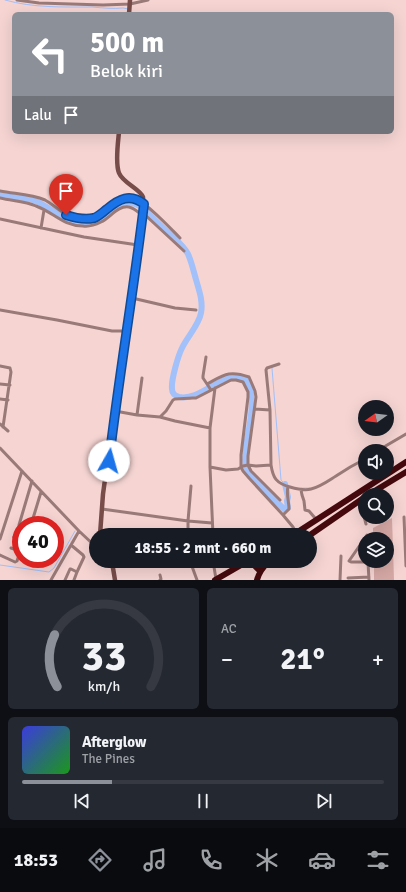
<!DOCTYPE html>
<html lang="id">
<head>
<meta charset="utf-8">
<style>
	:root { --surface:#171b24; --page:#242831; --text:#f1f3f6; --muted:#9ea1a6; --line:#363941; --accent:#8c9099 }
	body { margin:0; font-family:Signika,sans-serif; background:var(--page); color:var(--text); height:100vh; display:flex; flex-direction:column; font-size:15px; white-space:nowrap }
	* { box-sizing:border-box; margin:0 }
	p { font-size:13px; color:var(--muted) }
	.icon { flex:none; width:22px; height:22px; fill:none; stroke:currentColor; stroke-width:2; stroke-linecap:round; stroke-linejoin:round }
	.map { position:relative; height:580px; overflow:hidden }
	.details { display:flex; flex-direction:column; gap:8px; padding:8px; background:#0d0f14; flex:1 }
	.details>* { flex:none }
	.hud { position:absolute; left:12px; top:12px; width:382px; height:122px; border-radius:6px; box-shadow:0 4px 16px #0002; background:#8c9099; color:#fff; overflow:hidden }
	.needle { width:26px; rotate:256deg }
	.buttons { position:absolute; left:358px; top:400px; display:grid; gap:8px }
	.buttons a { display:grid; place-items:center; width:36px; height:36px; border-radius:50%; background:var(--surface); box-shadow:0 4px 16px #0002; font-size:20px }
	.speed { position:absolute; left:12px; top:516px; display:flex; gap:8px; font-size:20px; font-weight:700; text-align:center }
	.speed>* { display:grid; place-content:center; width:52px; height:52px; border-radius:50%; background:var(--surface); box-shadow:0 4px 16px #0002; line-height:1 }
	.speed .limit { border:6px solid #d22; background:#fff; color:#111 }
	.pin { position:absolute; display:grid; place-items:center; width:34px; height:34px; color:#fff; margin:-41px -17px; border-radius:50% 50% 50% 0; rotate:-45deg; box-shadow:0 0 4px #0007 }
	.pin .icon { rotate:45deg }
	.me { position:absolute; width:44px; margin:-22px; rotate:7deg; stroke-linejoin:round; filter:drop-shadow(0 0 3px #0008) }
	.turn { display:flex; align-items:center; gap:14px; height:84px; padding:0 12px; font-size:18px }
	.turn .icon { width:52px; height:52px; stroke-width:2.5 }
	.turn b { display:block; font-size:28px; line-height:34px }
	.then { display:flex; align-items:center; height:38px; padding:0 12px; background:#0003; gap:8px; font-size:15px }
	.big { font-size:30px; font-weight:800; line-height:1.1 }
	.details .card { flex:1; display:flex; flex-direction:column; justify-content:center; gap:6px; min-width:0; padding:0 14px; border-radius:6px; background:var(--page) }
	.details .dial { align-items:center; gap:0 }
	.dial svg { height:104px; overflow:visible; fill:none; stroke:var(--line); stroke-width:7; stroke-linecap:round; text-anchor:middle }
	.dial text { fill:var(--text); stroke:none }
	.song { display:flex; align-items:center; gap:12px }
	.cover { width:48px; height:48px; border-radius:6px; background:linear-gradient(135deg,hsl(240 70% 55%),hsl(120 70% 35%)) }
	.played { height:4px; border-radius:2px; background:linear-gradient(90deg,var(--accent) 25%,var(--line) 25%) }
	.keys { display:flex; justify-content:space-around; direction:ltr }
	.heat { display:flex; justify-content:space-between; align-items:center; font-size:22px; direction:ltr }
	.details .tiles { flex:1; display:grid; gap:8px; grid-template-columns:1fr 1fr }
	.card:last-child { grid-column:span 2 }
	.trip { position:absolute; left:89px; top:528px; width:228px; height:40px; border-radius:20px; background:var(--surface); box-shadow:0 4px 16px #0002; font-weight:800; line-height:40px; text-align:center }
	.dock { display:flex; height:64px; justify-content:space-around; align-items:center; background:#090b0e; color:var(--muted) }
	.dock .icon { width:28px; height:28px }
	.dock .active { color:var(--accent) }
	.dock b { font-size:18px; color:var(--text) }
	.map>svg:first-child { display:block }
	.green { fill:#d5a8a5 }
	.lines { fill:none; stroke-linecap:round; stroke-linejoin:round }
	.stream { stroke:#a2c0f9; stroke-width:1 }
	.river { stroke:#a2c0f9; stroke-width:6 }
	.street { stroke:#9a7a78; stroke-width:3 }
	.secondary { stroke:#774c49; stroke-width:4.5 }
	.highway { stroke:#460a0e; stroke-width:6 }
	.route-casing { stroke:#114b97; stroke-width:10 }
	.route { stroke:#1a73e8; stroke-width:7 }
</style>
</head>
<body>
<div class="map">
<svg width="406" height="580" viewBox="0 0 406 580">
	<rect width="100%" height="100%" fill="#f5d4d2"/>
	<path class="green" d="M392,518L394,580H374V561H387V539H373V528Z"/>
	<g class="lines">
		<path class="stream" d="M5,0C33,8 63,7 92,7C103,8 113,9 123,8L128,9
			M272,368L281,480L284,483
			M301,488H310
			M0,565L49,572L54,568L75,531"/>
		<path class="river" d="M0,195C11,197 24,197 33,200C51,206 65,225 86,223C90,222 96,221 100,219C110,213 119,200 132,203C137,204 142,207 145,210C153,218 161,226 170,234C176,240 184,246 188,254C192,263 194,273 197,283C200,293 203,303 201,313C199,325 187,337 182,348C178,356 171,380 172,389C172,393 175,396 179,397C196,400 210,385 224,380C231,377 238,378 245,379C258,391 249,429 246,445C246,452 244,460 246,467C249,477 276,501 285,510L288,508L287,501L288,497L285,484"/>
		<path class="street" d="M17,0L39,3L103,5L130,4L148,0
			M0,191C15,194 31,194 45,200C57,207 65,217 79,218C92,220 97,216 107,209C114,204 122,197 131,198C143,198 171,229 180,238
			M0,198C12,201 25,201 36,206C53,212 63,226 83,226C89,227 95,225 101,222C110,218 118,205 129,207C134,208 138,212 142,215
			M143,213L184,251
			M0,219L84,237L138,245
			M41,228L44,210
			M132,298L175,308L196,310
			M0,310L57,320L112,331H121L126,332
			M206,357L203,376V378L211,390
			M279,364L267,368L266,370L270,410L271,465C273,478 276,483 290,487C297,489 304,491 311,489C320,487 328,481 336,476C345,470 355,464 365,459
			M0,366L10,368L11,372L3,427
			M0,384L10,385
			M207,384C224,375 229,370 249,377L255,391L256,397L248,456V465L251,471L280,500
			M0,399L8,400
			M255,409L270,410
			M115,411L137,415L160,417L166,411L173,400L175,399L193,398H196L231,380H236L243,382L248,392V397L241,455V467L243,471L249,478L283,515L293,527L295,531
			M137,415L142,378
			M160,417L175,421L210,428
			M0,424L8,431
			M0,448L79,531L96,547
			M377,451L406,434
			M109,461L127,463
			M210,467L226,470L238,469L243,466L248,465L256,466L271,465
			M301,490L302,495L304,501L305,510L309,511L315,518
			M360,501L366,524
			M102,509L188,521L212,523
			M283,515L289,509C289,502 286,493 288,487
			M404,517L406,566
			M31,525L41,492
			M21,528L19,527V525L32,481
			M188,535V521L191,486
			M213,535L210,467V428L215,388
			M367,535L349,561L351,562H368
			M14,537L21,539
			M0,539L22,471
			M71,545L83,555L84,557L77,572L74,580
			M11,548L20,551
			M0,555L15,562L17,561L21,549
			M190,561L197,580
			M213,561L216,579
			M368,562L369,580
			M348,578L369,577
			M51,580L79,531
			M65,580L70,569H71L77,572
			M160,580L161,579L160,575
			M340,580L341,556"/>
		<path class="secondary" d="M129,14L130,0
			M100,535L103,494L116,400L132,298L144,203C143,201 143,199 143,197C140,189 123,183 119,173C115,163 118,143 119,132
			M110,561L113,568L115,580"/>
		<path class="highway" d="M368,495L406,472
			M293,535L406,462
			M310,535L365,497
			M250,561L260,571
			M215,580L248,561
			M257,580C259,572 263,567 269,561"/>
	</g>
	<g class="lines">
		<defs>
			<path id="route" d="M66,215C75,218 85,220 94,218C99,216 103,212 107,209C119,199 130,193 144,204C134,289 119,375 109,461"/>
		</defs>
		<use href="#route" class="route-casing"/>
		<use href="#route" class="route"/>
	</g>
</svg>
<div class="buttons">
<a><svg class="needle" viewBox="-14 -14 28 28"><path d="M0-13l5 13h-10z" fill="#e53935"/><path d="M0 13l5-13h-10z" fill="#9ea1a6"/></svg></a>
<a><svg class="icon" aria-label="sound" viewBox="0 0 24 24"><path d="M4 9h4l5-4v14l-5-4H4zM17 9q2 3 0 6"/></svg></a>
<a><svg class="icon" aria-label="search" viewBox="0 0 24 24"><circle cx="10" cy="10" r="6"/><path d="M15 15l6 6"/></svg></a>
<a><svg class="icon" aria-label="layers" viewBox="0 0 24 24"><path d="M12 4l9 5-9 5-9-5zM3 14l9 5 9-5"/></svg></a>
</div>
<div class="speed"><div class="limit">40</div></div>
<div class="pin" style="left:66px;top:215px;background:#d93025"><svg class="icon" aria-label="arrive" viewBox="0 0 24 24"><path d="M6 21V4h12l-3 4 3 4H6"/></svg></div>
<svg class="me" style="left:109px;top:461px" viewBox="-20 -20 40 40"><circle r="19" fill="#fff"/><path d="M0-13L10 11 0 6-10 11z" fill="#1a73e8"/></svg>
<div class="trip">18:55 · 2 mnt · 660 m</div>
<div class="hud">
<div class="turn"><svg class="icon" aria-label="left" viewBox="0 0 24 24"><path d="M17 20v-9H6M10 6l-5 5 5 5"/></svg><div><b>500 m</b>Belok kiri</div></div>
<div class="then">Lalu<svg class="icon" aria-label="arrive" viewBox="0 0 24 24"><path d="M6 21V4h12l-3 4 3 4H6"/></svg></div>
</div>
</div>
<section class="details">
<div class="tiles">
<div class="card dial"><svg viewBox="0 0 100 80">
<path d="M14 69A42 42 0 1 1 86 69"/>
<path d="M14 69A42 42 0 0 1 12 29" stroke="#8c9099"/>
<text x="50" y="56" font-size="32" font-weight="700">33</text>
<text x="50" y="72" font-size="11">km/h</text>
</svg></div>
<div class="card"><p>AC</p>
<div class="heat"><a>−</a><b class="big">21°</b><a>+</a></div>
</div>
<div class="card">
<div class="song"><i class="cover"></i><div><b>Afterglow</b><p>The Pines</p></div></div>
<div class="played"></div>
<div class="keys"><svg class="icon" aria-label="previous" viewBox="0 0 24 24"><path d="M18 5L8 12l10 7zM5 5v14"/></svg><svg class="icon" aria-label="pause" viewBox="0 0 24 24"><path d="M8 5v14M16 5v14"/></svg><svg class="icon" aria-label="next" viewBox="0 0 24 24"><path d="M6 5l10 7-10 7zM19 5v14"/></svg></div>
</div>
</div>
</section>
<nav class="dock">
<b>18:53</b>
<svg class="icon active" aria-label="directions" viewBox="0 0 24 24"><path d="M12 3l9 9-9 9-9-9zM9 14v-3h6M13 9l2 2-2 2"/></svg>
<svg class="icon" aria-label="music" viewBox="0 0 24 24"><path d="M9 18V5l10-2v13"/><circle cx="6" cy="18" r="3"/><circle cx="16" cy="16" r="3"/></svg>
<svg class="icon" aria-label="phone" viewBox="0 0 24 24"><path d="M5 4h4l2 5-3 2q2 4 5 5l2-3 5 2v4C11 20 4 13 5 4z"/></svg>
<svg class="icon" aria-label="climate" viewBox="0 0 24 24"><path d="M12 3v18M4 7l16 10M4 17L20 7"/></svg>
<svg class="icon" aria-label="car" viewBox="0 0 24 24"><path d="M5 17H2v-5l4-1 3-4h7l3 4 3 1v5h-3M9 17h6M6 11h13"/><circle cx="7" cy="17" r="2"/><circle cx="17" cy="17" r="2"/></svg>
<svg class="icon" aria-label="filters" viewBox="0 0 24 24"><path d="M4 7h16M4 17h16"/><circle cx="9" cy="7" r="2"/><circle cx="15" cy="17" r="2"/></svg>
</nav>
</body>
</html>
